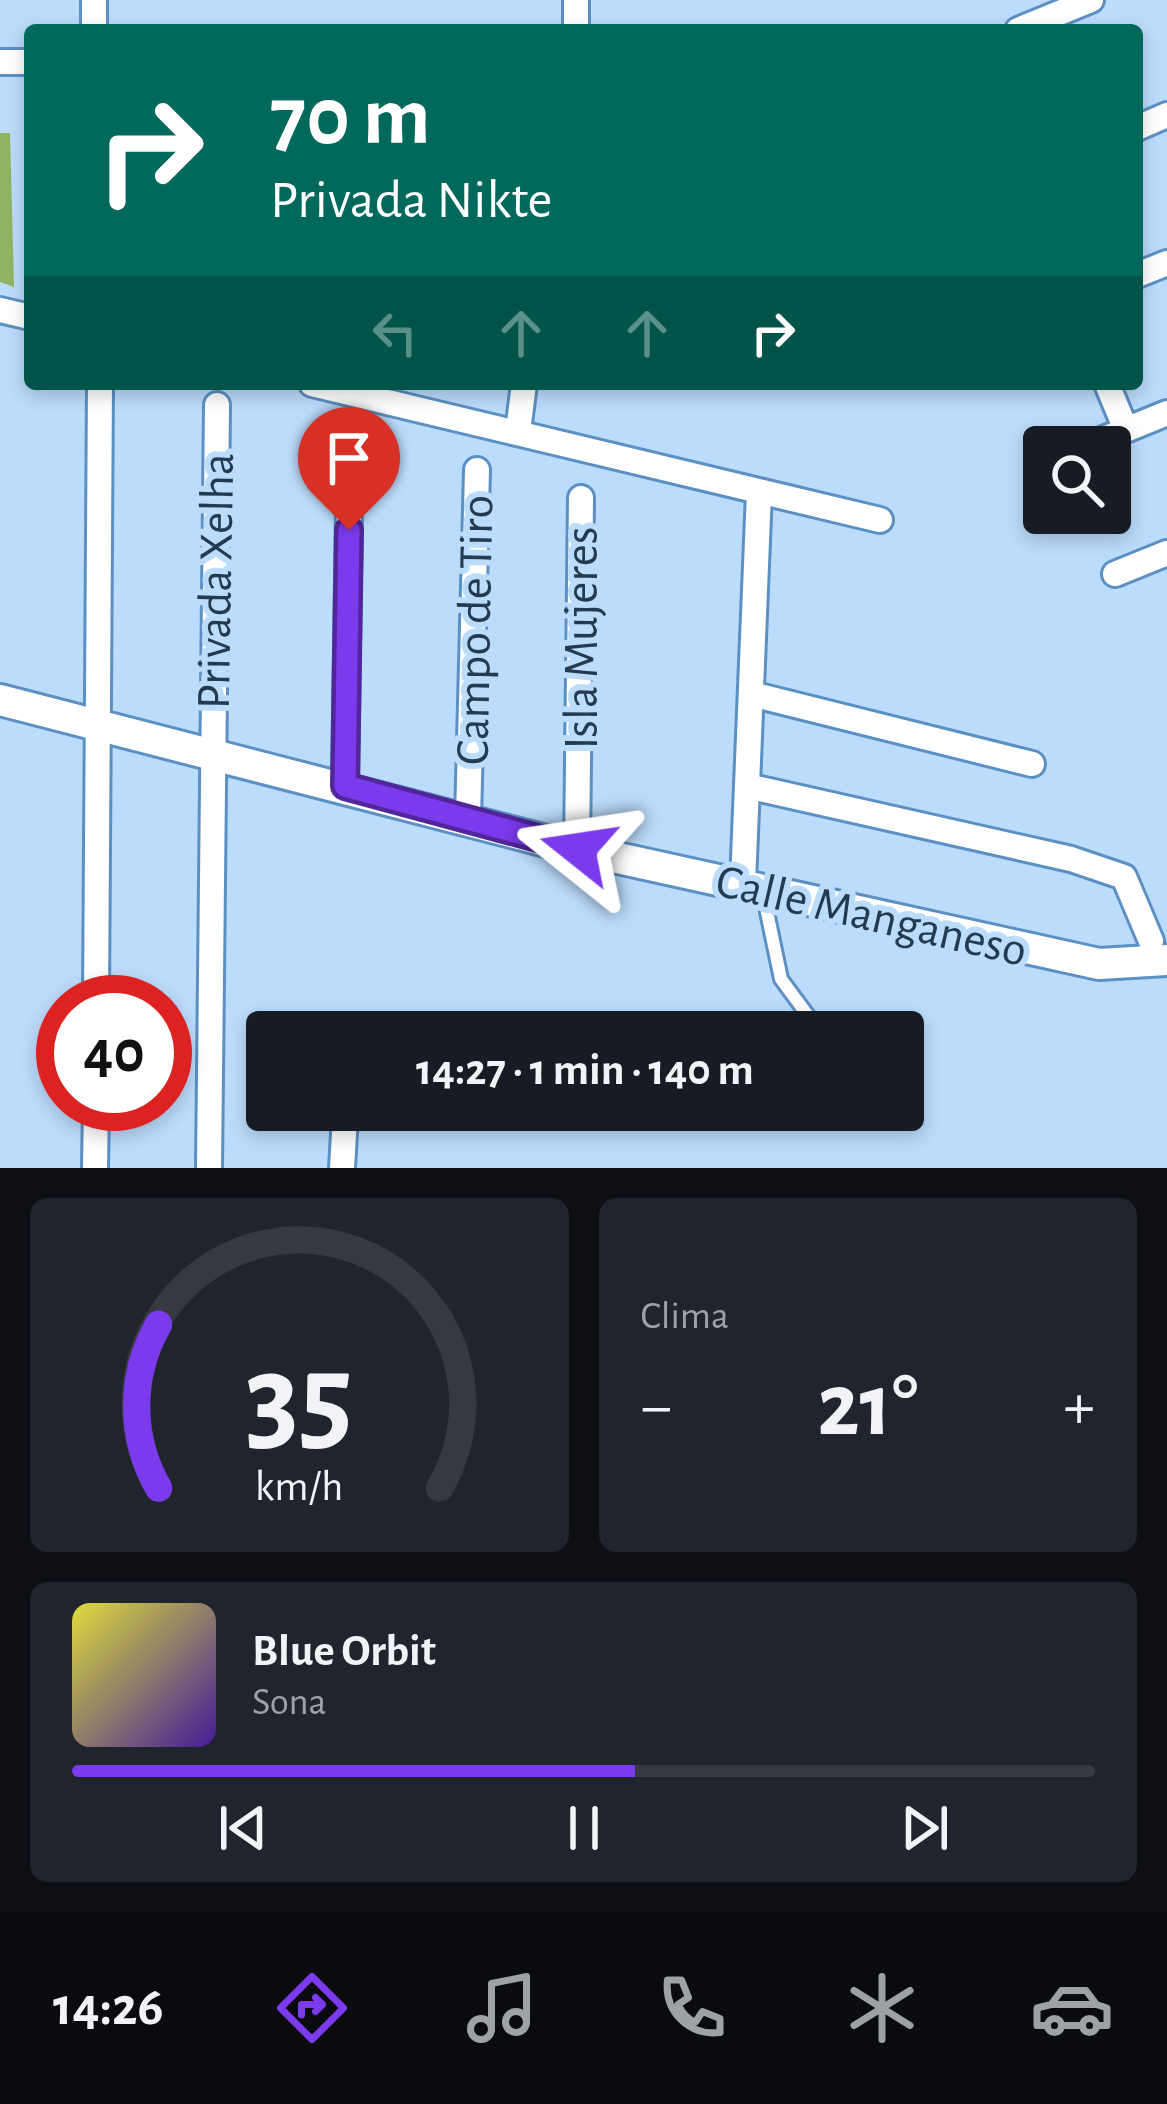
<!DOCTYPE html>
<html lang="es">
<head>
<meta charset="utf-8">
<style>
	:root { --surface:#171b24; --page:#20242c; --text:#f1f3f6; --muted:#9ea1a6; --line:#363941; --accent:#7c3aed }
	body { margin:0; font-family:"Alegreya Sans",sans-serif; background:var(--page); color:var(--text); height:100vh; display:flex; flex-direction:column; font-size:45px; white-space:nowrap }
	* { box-sizing:border-box; margin:0 }
	p { font-size:39px; color:var(--muted) }
	.icon { flex:none; width:66px; height:66px; fill:none; stroke:currentColor; stroke-width:2; stroke-linecap:round; stroke-linejoin:round }
	.map { position:relative; height:1168px; overflow:hidden }
	.drawer { display:flex; flex-direction:column; gap:30px; padding:30px; background:#0d0f14; flex:1 }
	.drawer>* { flex:none }
	.top-card { position:absolute; left:24px; top:24px; width:1119px; height:366px; border-radius:12px; box-shadow:0 6px 18px #0003; background:#00695c; color:#fff; overflow:hidden }
	.tools { position:absolute; left:1023px; top:426px; display:grid; gap:24px }
	.tools a { display:grid; place-items:center; width:108px; height:108px; border-radius:12px; background:var(--surface); box-shadow:0 6px 18px #0003; font-size:60px }
	.speed { position:absolute; left:36px; top:975px; display:flex; gap:24px; font-size:60px; font-weight:700; text-align:center }
	.speed>* { display:grid; place-content:center; width:156px; height:156px; border-radius:50%; background:var(--surface); box-shadow:0 6px 18px #0003; line-height:1 }
	.speed .limit { border:18px solid #d22; background:#fff; color:#111 }
	.pin { position:absolute; display:grid; place-items:center; width:102px; height:102px; color:#fff; margin:-123px -51px; border-radius:50% 50% 50% 0; rotate:-45deg; box-shadow:0 0 12px #0007 }
	.pin .icon { rotate:45deg }
	.me { position:absolute; width:132px; margin:-66px; rotate:285deg; stroke-linejoin:round; filter:drop-shadow(0 0 9px #0008) }
	.turn { display:flex; align-items:center; gap:42px; height:252px; padding:0 48px; font-size:54px }
	.turn .icon { width:156px; height:156px; stroke-width:2.5 }
	.turn b { display:block; font-size:84px; line-height:102px }
	.lanes { display:flex; align-items:center; height:114px; padding:0 48px; background:#0003; justify-content:center; gap:60px; direction:ltr }
	.lanes .off { opacity:.35 }
	.big { font-size:90px; font-weight:600; line-height:1.1 }
	.drawer .card { flex:1; display:flex; flex-direction:column; justify-content:center; gap:18px; min-width:0; padding:0 42px; border-radius:18px; background:var(--page) }
	.drawer .dial { align-items:center; gap:0 }
	.dial svg { height:312px; overflow:visible; fill:none; stroke:var(--line); stroke-width:7; stroke-linecap:round; text-anchor:middle }
	.dial text { fill:var(--text); stroke:none }
	.song { display:flex; align-items:center; gap:36px }
	.cover { width:144px; height:144px; border-radius:18px; background:linear-gradient(135deg,hsl(60 70% 55%),hsl(260 70% 35%)) }
	.played { height:12px; border-radius:6px; background:linear-gradient(90deg,var(--accent) 55%,var(--line) 55%) }
	.keys { display:flex; justify-content:space-around; direction:ltr }
	.heat { display:flex; justify-content:space-between; align-items:center; font-size:66px; direction:ltr }
	.drawer .tiles { flex:1; display:grid; gap:30px; grid-template-columns:1fr 1fr }
	.card:last-child { grid-column:span 2 }
	.trip { position:absolute; left:246px; top:1011px; width:678px; height:120px; border-radius:12px; background:var(--surface); box-shadow:0 6px 18px #0003; font-weight:600; line-height:120px; text-align:center }
	.dock { display:flex; height:192px; justify-content:space-around; align-items:center; background:#090b0e; color:var(--muted) }
	.dock .icon { width:84px; height:84px }
	.dock .selected { color:var(--accent) }
	.dock b { font-size:54px; color:var(--text) }
	.map>svg:first-child { display:block }
	.green { fill:#91b464 }
	.lines { fill:none; stroke-linecap:round; stroke-linejoin:round }
	.service-casing { stroke:#5c90c2; stroke-width:18 }
	.minor-casing { stroke:#5c90c2; stroke-width:30 }
	.tertiary-casing { stroke:#5c90c2; stroke-width:36 }
	.service { stroke:#fff; stroke-width:12 }
	.minor { stroke:#fff; stroke-width:24 }
	.tertiary { stroke:#fff; stroke-width:30 }
	.route-casing { stroke:#51269a; stroke-width:30 }
	.route { stroke:#7c3aed; stroke-width:21 }
	.labels { text-anchor:middle; stroke-width:12; stroke-linejoin:round; paint-order:stroke }
	.street-label { font-size:48px; fill:#243a50; stroke:#bcdcfc }
</style>
</head>
<body>
<div class="map">
<svg width="1167" height="1168" viewBox="0 0 1167 1168">
	<rect width="100%" height="100%" fill="#bcdcfc"/>
	<path class="green" d="M0,133H10L14,287L0,282Z"/>
	<g class="lines">
		<defs>
			<path id="service" d="M772,893L767,912L781,979L820,1032"/>
			<path id="minor" d="M576,0V30
				M94,30V0
				M1018,30L1091,0
				M0,62H30
				M1137,128L1167,115
				M1137,275L1167,263
				M0,310L30,317
				M312,384L880,520
				M1107,384L1126,430
				M518,431L524,384
				M1084,447L1167,413
				M1115,574L1167,553
				M751,694L1032,764
				M345,786L350,436
				M747,786L1071,859L1124,877L1151,941
				M468,819L477,470
				M577,849L581,498
				M743,883L759,492
				M96,1002L100,384
				M95,1168L96,1104
				M209,1168L217,405
				M342,1168L345,1116"/>
			<path id="tertiary" d="M0,700L577,849L1099,964L1167,960"/>
		</defs>
		<use href="#service" class="service-casing"/>
		<use href="#minor" class="minor-casing"/>
		<use href="#tertiary" class="tertiary-casing"/>
		<use href="#service" class="service"/>
		<use href="#minor" class="minor"/>
		<use href="#tertiary" class="tertiary"/>
	</g>
	<g class="lines">
		<defs>
			<path id="route" d="M349,530L345,786L578,849"/>
		</defs>
		<use href="#route" class="route-casing"/>
		<use href="#route" class="route"/>
	</g>
	<g class="labels">
		<g class="street-label">
			<text transform="translate(214 581) rotate(-89)" y="17">Privada Xelha</text>
			<text transform="translate(473 630) rotate(-89)" y="17">Campo de Tiro</text>
			<text transform="translate(580 638) rotate(-90)" y="17">Isla Mujeres</text>
			<text transform="translate(872 914) rotate(13)" y="17">Calle Manganeso</text>
		</g>
	</g>
</svg>
<div class="tools">
<a><svg class="icon" aria-label="search" viewBox="0 0 24 24"><circle cx="10" cy="10" r="6"/><path d="M15 15l6 6"/></svg></a>
</div>
<div class="speed"><div class="limit">40</div></div>
<div class="pin" style="left:349px;top:530px;background:#d93025"><svg class="icon" aria-label="arrive" viewBox="0 0 24 24"><path d="M6 21V4h12l-3 4 3 4H6"/></svg></div>
<svg class="me" style="left:578px;top:849px" viewBox="-20 -20 40 40"><path d="M0-17L14 15 0 8-14 15z" fill="#7c3aed" stroke="#fff" stroke-width="4"/></svg>
<div class="trip">14:27 · 1 min · 140 m</div>
<div class="top-card">
<div class="turn"><svg class="icon" aria-label="right" viewBox="0 0 24 24"><path d="M7 20v-9h11M14 6l5 5-5 5"/></svg><div><b>70 m</b>Privada Nikte</div></div>
<div class="lanes"><svg class="icon off" aria-label="left" viewBox="0 0 24 24"><path d="M17 20v-9H6M10 6l-5 5 5 5"/></svg><svg class="icon off" aria-label="ahead" viewBox="0 0 24 24"><path d="M12 20V5M6 11l6-6 6 6"/></svg><svg class="icon off" aria-label="ahead" viewBox="0 0 24 24"><path d="M12 20V5M6 11l6-6 6 6"/></svg><svg class="icon" aria-label="right" viewBox="0 0 24 24"><path d="M7 20v-9h11M14 6l5 5-5 5"/></svg></div>
</div>
</div>
<section class="drawer">
<div class="tiles">
<div class="card dial"><svg viewBox="0 0 100 80">
<path d="M14 69A42 42 0 1 1 86 69"/>
<path d="M14 69A42 42 0 0 1 14 27" stroke="#7c3aed"/>
<text x="50" y="56" font-size="32" font-weight="700">35</text>
<text x="50" y="72" font-size="11">km/h</text>
</svg></div>
<div class="card"><p>Clima</p>
<div class="heat"><a>−</a><b class="big">21°</b><a>+</a></div>
</div>
<div class="card">
<div class="song"><i class="cover"></i><div><b>Blue Orbit</b><p>Sona</p></div></div>
<div class="played"></div>
<div class="keys"><svg class="icon" aria-label="previous" viewBox="0 0 24 24"><path d="M18 5L8 12l10 7zM5 5v14"/></svg><svg class="icon" aria-label="pause" viewBox="0 0 24 24"><path d="M8 5v14M16 5v14"/></svg><svg class="icon" aria-label="next" viewBox="0 0 24 24"><path d="M6 5l10 7-10 7zM19 5v14"/></svg></div>
</div>
</div>
</section>
<nav class="dock">
<b>14:26</b>
<svg class="icon selected" aria-label="directions" viewBox="0 0 24 24"><path d="M12 3l9 9-9 9-9-9zM9 14v-3h6M13 9l2 2-2 2"/></svg>
<svg class="icon" aria-label="music" viewBox="0 0 24 24"><path d="M9 18V5l10-2v13"/><circle cx="6" cy="18" r="3"/><circle cx="16" cy="16" r="3"/></svg>
<svg class="icon" aria-label="phone" viewBox="0 0 24 24"><path d="M5 4h4l2 5-3 2q2 4 5 5l2-3 5 2v4C11 20 4 13 5 4z"/></svg>
<svg class="icon" aria-label="climate" viewBox="0 0 24 24"><path d="M12 3v18M4 7l16 10M4 17L20 7"/></svg>
<svg class="icon" aria-label="car" viewBox="0 0 24 24"><path d="M5 17H2v-5l4-1 3-4h7l3 4 3 1v5h-3M9 17h6M6 11h13"/><circle cx="7" cy="17" r="2"/><circle cx="17" cy="17" r="2"/></svg>
</nav>
</body>
</html>
